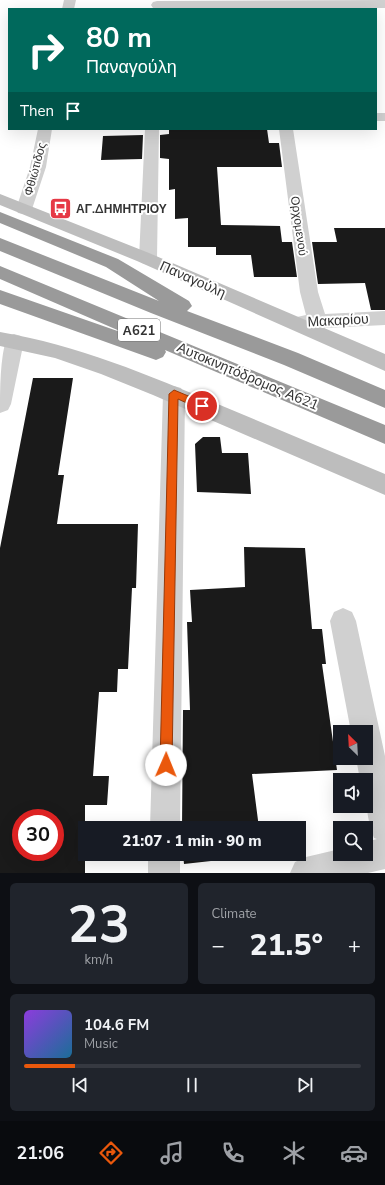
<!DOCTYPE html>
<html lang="en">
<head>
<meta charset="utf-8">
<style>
	:root { --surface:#171b24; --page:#20242c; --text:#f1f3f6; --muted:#9ea1a6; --line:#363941; --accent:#ea580c }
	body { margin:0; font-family:"Nunito Sans",sans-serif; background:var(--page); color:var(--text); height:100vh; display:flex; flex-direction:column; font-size:15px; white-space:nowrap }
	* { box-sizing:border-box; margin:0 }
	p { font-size:13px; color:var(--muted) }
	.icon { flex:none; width:22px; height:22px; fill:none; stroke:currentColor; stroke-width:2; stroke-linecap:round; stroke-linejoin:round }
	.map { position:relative; height:873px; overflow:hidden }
	.side { display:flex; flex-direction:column; gap:10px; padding:10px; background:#0d0f14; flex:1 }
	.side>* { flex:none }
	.hud { position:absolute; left:8px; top:8px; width:369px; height:122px; border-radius:0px; box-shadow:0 4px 16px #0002; background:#00695c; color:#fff; overflow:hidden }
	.needle { width:26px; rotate:336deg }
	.controls { position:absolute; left:333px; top:725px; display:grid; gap:8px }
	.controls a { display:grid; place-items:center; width:40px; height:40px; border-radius:0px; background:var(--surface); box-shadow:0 4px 16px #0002; font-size:20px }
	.speed { position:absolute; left:12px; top:809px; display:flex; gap:8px; font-size:20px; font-weight:700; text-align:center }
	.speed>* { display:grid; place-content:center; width:52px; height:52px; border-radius:50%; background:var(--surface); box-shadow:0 4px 16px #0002; line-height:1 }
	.speed .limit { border:6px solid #d22; background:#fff; color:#111 }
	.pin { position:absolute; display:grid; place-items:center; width:34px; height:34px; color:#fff; margin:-17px; border:2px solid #fff; border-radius:50%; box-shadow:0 1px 4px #0007 }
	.me { position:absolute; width:44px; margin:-22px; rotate:1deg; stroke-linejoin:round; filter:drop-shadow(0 0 3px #0008) }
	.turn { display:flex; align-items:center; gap:14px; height:84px; padding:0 12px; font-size:18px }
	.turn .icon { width:52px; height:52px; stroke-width:2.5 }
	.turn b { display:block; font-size:28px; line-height:34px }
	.then { display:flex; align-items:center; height:38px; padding:0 12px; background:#0003; gap:8px; font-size:15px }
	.big { font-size:30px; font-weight:800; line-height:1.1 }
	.side .tile { flex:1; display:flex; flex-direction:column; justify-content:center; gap:6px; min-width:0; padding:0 14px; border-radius:6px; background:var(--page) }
	.side .dial { align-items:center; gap:0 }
	.dial b { font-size:52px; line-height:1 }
	.song { display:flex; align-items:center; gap:12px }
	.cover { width:48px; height:48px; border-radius:6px; background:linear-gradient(135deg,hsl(270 70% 55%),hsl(200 70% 35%)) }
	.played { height:4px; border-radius:2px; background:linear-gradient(90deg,var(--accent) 15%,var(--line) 15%) }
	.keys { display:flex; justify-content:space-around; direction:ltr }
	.heat { display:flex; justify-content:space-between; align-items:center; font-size:22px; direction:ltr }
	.side .tiles { flex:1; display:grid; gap:10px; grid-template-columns:1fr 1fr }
	.tile:last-child { grid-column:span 2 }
	.trip { position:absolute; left:78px; top:821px; width:228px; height:40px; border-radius:0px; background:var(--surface); box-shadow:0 4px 16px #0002; font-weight:800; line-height:40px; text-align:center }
	.menu { display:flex; height:64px; justify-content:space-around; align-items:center; background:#090b0e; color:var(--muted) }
	.menu .icon { width:28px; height:28px }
	.menu .current { color:var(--accent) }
	.menu b { font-size:18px; color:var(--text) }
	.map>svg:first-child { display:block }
	.building { fill:#1a1a1a; fill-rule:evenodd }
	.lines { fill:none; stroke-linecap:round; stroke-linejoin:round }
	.street { fill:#d0d0d0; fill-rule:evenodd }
	.secondary { fill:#bdbdbd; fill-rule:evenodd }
	.highway { fill:#9a9a9a; fill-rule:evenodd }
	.route { fill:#ea580c; stroke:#983908 }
	.labels { text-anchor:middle; stroke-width:4; stroke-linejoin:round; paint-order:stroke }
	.far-street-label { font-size:12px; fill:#333; stroke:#fff }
	.far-poi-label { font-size:12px; font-weight:bold; fill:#333; stroke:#fff; text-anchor:start }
	.shield { fill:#fff; stroke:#707070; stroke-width:1 }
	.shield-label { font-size:13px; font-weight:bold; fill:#333 }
	.street-label { font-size:14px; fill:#333; stroke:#fff }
</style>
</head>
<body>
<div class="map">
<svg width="385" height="873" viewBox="0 0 385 873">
	<rect width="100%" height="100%" fill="#fff"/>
	<path class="building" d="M169,129H267L269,143H279L282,167H217L221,225L280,226L282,242H292L297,277H254L251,255H216V247H188V218L175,219V189L169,190V159L160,158V135L169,134Z
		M143,135L142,159L101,160L103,136Z
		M334,228H385V310H371L365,283L318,284L312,242H337Z
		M33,378H73L58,475H64L57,524H138L136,588H132L128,669H118L117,692H99L93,776H109L107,805H85V873H0V548ZM21,818H55V852H21Z
		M203,437H220L222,453H248L251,494L197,492L195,444Z
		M244,547L305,548L312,629H322L326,664H322L337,770L252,774L259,828H182L183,710H190L187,622H192L190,590L245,587Z
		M183,854H220V860L184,864Z"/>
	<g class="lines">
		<path class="street" d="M64,0H76L74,9H62Z
			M385,0V8L157,9L153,8L151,5L153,2L157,1Z
			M376,113H385V121H376Z
			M38,129H52L46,167L32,209L30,213L24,214L18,213L16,209L30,167Z
			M145,129H159L157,259L154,263L148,265L142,263L139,259Z
			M279,129H293L318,292L325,314L385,311V325L304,329L297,327L294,322L297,317L306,315L300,292Z
			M14,334L21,336L24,341L11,404L8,410L0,413C0,388 0,358 7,336Z
			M174,386L181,388L185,394L180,828H150L163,394L167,388Z
			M343,608L352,612L356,621L385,756V869L368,873H290L295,862L306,857L340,849V854H366V842L377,839L374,838C366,817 366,802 366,780H360L356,758H366V732H351L330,621L334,612Z
			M148,854H180V873H148Z"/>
		<path class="secondary" d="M0,194L149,253L385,354V371L137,261L0,205Z
			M0,332C78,345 148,375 220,405C275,428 330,451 385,474V495L153,395L101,374L55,358L0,346Z"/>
		<path class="highway" d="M0,212L118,259L189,301L192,306L187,311L298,353L385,390V408L284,365L151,313L0,251V238L159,301L106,267L0,223Z
			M0,266L385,425V444L165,350L166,352L163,357L156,360L0,304V290L129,335L0,279Z"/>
	</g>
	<path class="route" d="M174,390L205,403L206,406L202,410L178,399L172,765L170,769L166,771L162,769L160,765L169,394Z"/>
	<defs>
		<symbol id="bus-square" viewBox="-11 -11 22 22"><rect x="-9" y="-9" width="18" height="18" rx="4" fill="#e63946" stroke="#fff"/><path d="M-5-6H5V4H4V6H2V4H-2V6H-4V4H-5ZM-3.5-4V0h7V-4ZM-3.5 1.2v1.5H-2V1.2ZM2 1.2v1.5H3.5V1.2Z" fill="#fff"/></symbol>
	</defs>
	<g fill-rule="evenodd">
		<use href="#bus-square" x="48" y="196" width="25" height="25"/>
	</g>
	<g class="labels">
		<g class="far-street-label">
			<text transform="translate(35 169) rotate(-75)" y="4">Φθιώτιδος</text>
			<text transform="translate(299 226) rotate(82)" y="4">Ορχομενού</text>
		</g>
		<g class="far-poi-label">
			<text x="76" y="213">ΑΓ.ΔΗΜΗΤΡΙΟΥ</text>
		</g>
		<rect class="shield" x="118" y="319" width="42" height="22" rx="3"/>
		<g class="shield-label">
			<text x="139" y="335">Α621</text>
		</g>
		<g class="street-label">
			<text transform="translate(193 279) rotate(24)" y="5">Παναγούλη</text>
			<text transform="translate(338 320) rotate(-3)" y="5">Μακαρίου</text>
			<text transform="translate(248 376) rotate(23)" y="5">Αυτοκινητόδρομος Α621</text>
		</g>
	</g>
</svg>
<div class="controls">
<a><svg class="needle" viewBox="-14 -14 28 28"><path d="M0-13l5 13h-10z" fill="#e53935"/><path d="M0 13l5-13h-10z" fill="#9ea1a6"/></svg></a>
<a><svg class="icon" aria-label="sound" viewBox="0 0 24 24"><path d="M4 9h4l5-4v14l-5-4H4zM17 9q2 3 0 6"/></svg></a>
<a><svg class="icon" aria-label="search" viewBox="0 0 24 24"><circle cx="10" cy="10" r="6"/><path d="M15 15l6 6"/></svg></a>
</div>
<div class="speed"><div class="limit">30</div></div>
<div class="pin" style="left:202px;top:406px;background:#d93025"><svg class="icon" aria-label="arrive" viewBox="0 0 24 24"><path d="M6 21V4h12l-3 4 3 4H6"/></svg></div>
<svg class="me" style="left:166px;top:765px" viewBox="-20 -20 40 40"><circle r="19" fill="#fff"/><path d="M0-13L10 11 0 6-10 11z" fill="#ea580c"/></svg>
<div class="trip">21:07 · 1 min · 90 m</div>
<div class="hud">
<div class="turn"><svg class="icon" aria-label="right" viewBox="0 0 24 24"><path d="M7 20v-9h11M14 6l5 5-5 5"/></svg><div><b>80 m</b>Παναγούλη</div></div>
<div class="then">Then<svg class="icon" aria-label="arrive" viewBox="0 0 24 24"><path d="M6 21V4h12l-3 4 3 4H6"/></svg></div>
</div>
</div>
<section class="side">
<div class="tiles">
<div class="tile dial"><b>23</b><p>km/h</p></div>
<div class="tile"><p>Climate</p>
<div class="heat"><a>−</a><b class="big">21.5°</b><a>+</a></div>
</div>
<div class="tile">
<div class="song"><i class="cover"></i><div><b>104.6 FM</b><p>Music</p></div></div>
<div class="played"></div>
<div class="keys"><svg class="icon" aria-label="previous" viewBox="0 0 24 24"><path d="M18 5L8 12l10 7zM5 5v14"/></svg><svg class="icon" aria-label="pause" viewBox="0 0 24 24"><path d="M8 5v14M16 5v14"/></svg><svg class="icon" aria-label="next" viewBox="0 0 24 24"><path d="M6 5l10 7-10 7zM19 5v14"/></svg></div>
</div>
</div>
</section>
<nav class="menu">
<b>21:06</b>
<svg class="icon current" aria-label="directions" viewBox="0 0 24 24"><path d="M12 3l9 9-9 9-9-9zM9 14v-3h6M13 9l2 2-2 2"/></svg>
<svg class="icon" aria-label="music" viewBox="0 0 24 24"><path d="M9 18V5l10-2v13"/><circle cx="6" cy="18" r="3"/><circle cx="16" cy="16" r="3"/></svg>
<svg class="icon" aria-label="phone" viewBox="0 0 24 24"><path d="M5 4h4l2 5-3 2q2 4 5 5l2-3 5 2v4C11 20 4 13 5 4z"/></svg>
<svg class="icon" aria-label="climate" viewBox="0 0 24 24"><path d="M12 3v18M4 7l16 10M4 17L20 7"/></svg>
<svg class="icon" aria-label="car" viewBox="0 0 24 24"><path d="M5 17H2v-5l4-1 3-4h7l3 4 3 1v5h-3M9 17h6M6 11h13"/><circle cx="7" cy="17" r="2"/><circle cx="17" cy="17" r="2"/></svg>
</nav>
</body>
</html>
